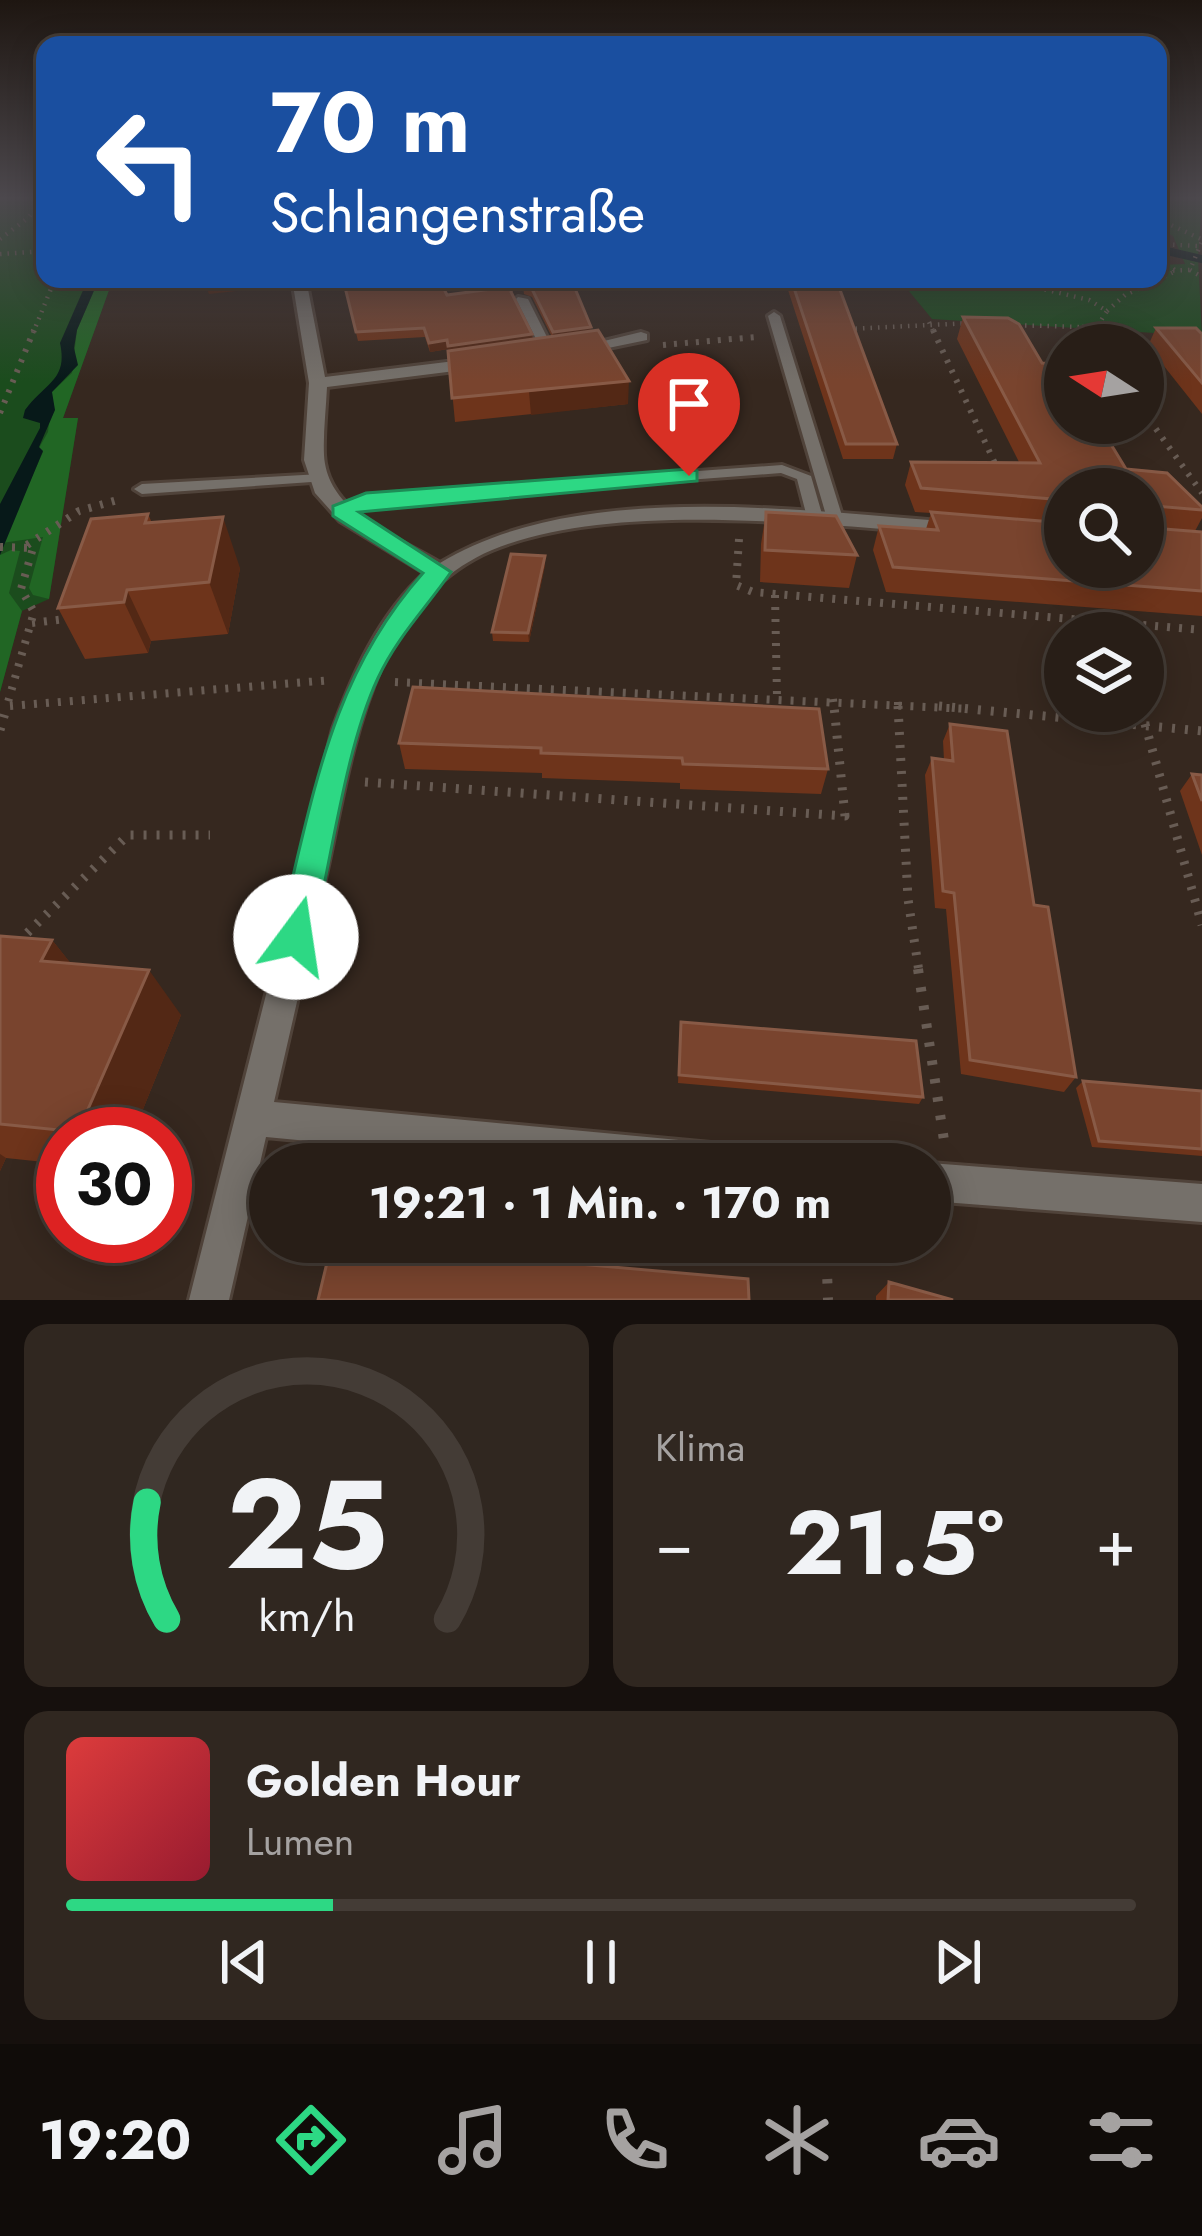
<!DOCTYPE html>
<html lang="de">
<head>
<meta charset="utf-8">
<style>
	:root { --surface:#281e17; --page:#302720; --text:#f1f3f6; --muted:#a5a2a1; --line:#443c36; --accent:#2dd884 }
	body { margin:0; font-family:Jost,sans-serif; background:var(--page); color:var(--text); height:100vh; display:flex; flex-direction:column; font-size:45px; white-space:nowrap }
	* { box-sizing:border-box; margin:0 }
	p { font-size:39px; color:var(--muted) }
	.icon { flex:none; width:66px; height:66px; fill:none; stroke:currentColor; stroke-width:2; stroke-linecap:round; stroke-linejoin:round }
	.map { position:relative; height:1300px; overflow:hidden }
	.details { display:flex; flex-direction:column; gap:24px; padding:24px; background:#16100d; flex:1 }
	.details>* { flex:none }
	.guide { position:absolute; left:36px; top:36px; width:1131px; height:252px; border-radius:24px; box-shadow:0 6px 30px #0003,0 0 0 3px var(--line); background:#1a4fa0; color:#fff; overflow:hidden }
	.needle { width:78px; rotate:282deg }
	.tools { position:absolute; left:1044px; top:324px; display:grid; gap:24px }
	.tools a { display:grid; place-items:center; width:120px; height:120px; border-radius:50%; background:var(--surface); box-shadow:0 6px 30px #0003,0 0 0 3px var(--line); font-size:60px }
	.speed { position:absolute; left:36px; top:1107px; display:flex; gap:24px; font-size:60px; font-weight:700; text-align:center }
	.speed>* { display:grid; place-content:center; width:156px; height:156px; border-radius:50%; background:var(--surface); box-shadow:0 6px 30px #0003,0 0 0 3px var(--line); line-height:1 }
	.speed .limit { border:18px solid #d22; background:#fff; color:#111 }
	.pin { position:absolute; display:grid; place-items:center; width:102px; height:102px; color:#fff; margin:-123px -51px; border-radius:50% 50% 50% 0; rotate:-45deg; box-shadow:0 0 12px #0007 }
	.pin .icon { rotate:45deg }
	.me { position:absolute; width:132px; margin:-66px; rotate:14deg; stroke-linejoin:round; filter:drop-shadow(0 0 9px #0008) }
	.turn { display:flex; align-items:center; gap:42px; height:252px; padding:0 36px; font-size:54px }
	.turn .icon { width:156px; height:156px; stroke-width:2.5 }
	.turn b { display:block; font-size:84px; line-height:102px }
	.big { font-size:90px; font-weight:700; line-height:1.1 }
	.details .widget { flex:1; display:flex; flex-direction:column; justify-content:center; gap:18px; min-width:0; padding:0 42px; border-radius:24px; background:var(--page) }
	.details .dial { align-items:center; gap:0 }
	.dial svg { height:312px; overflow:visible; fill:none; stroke:var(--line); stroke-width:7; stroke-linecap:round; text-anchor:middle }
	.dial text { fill:var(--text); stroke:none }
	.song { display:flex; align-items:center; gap:36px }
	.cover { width:144px; height:144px; border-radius:18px; background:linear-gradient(135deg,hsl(0 70% 55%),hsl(350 70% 35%)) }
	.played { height:12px; border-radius:6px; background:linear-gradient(90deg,var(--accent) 25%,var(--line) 25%) }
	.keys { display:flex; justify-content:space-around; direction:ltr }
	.heat { display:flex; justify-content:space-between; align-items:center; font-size:66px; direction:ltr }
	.details .tiles { flex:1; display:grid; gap:24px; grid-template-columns:1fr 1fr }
	.widget:last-child { grid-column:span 2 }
	.trip { position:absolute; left:249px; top:1143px; width:702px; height:120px; border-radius:60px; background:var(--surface); box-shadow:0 6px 30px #0003,0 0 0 3px var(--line); font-weight:700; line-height:120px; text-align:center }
	.tab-bar { display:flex; height:192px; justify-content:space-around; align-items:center; background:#100c09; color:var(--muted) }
	.tab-bar .icon { width:84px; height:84px }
	.tab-bar .on { color:var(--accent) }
	.tab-bar b { font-size:54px; color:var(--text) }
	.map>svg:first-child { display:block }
	.green { fill:#1b4c1d }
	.forest { fill:#216624 }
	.water { fill:#071919 }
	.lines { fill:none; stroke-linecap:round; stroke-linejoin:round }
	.stream { stroke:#071919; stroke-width:8 }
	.service-casing { stroke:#50433a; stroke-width:6 }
	.minor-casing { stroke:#50433a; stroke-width:6 }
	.path-far4 { stroke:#685c54; stroke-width:4.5; stroke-dasharray:1.5 6; stroke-linecap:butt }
	.path-far3 { stroke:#685c54; stroke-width:6; stroke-dasharray:3 8; stroke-linecap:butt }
	.path-far2 { stroke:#685c54; stroke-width:8; stroke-dasharray:3 9; stroke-linecap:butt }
	.path-far1 { stroke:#685c54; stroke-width:9; stroke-dasharray:3 10; stroke-linecap:butt }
	.path { stroke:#685c54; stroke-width:10; stroke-dasharray:4.5 14; stroke-linecap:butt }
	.service { fill:#75706a; fill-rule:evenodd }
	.minor { fill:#75706a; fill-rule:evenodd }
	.wall { fill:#6e341b; fill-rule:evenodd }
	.shaded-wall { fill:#532815 }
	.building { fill:#79442e; stroke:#885a46; stroke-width:3 }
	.route { fill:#2dd884; stroke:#1d8c56; stroke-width:3 }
</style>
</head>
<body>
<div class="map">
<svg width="1202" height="1300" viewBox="0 0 1202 1300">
	<rect width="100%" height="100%" fill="#36281f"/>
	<path class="green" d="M0,199H45V279H113L63,418H78L49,599L22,611L0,692Z
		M1158,199H1202L1198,257L1202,336L932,319L899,279H1158V265L1185,264L1173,236L1158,228Z"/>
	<path class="forest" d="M99,279H113L63,418H78L49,599L33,595L29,588L43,537L2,543L43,452L39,448L48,432L52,392L72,373L77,330Z
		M11,550L20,551L9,593L22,611L0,692V555Z"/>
	<path class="water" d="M88,279H99L77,330L74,348L78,365L52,392L55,410L39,447L43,451L0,555V504L40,428V423L23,418L25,410C46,382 68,380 60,343Z"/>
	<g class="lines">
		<path class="stream" d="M1158,249L1202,259"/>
		<defs>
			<path id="service" d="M518,297L528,299L555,353L553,356L543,353L516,299Z
				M774,312L780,316L844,522L842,525H830L828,522L768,316Z
				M782,465L811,476L824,521L822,524L816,526L808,521L797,479L781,473L369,504L341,516L333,511L366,495Z
				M321,474L326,475V481L142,494L134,489L142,484Z"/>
			<path id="minor" d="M292,279H306L325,377L479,358L487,363L479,368L327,387C326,410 323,433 324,455C327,513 397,537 440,563C578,479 799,511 955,522L965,528L955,534C823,526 614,499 492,550C367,603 351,764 325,879C308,954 291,1028 274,1102L743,1146L756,1151L761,1164H549L266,1137L229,1300H189L333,729C354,671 379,616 425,573L340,521L315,493L304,460L309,383Z
				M641,332L647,334V340L579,354L571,349Z
				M930,1163L1202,1184V1222L930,1201Z"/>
		</defs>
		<use href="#service" class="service-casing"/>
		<use href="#minor" class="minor-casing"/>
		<path class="path-far4" d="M1158,219L1201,239
			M0,239L28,218L43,199
			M1158,244L1198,246
			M0,254L45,251
			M1190,270L1202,277
			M1158,271L1190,270L1202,241
			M1001,279L1089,300L1107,311L1098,325L1082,327
			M1107,311L1125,295L1176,271L1158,256
			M929,322L934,333
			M1010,325L1082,327L1086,333
			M848,329L971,323
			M33,333L55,279"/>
		<path class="path-far3" d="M933,330L999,472
			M1084,330L1095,345
			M663,345L756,337
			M1143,411L1202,493
			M0,413L34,330"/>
		<path class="path-far2" d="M739,539L736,585L753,592L1202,630
			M27,545L79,511L121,499
			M0,547L33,548L21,589L34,612L6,709
			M775,595L777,697
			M32,623L74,618
			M395,682L970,709
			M833,699L834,709
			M898,702V709
			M10,706L332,680"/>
		<path class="path-far1" d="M898,706L908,899L919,972
			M939,706L1202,731
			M1145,724L1202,925
			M0,730L7,706
			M365,782L845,816L834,706
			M18,942L128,835H210"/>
		<path class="path" d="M918,969L945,1147
			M826,1242L828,1300"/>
		<use href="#service" class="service"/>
		<use href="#minor" class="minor"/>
	</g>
	<path class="wall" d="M343,279L447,295L513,296L532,334L533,339L552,337L532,297L524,294L523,286L560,281L591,331L628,404L455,422L448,349L430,352L425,337L358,341Z
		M790,279H836L897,444L893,459H843L788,290Z
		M963,317L1042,363L1126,469L1202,507V518L1195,531L1202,532V616L886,592L873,550L879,526L926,529L931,513L915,512L905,485L911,462H1019L957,339ZM1065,489L1143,567H1065Z
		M1156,328L1202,334V414L1148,346Z
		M766,512L857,555L849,588L760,582L761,544Z
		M148,514L152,523L240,568L228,634L151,641L148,653L85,659L58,608Z
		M545,565L529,642L493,641L492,632Z
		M413,687L828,769L821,794L680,789V783L542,778V773L405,769L399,743Z
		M950,724L1034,905L1076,1077L1064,1092L961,1074L946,909L935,908L925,775L932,758L944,760L943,741Z
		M1192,774L1202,775V855L1180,791Z
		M0,936L52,940L71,964L181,1015L133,1134H63V1164L6,1158L0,1171Z
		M680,1030L923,1097L919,1104L678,1083Z
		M1083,1081L1202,1091V1156L1092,1147L1076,1088Z
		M889,1282L953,1300H876V1296Z"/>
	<path class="shaded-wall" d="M254,279L255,289L209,294L206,287Z
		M591,327V335L554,340L553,332Z
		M532,334L533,343L449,355L448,349L430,352L429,343Z
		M629,381L628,404L531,415L529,392Z
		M223,517L240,568L228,634L209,582Z
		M545,556V565L529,642L528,633Z
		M127,590L151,641L148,653L124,602Z
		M52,940L89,986L41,961Z
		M149,970L181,1015L133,1134H80L78,1132Z
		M0,1154L6,1158L0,1171Z"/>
	<path class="building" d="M207,279H253V281L206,287Z
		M343,279H439L447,295L513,286L511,292L532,334L448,346L447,340L429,343L424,328L356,332Z
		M791,279H836L897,444H846Z
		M560,281L564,287L574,286L591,327L553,332L532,289L523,286Z
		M963,317L1008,318L1019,324L1042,363L1061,364L1065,371V423H1098L1126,469L1167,473L1202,507V510L1155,506L1150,511L1152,528L1202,532V591L893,567L879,526L938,530L931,512L1065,523V567H1143V489H1065V500L921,488L911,462L1040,463Z
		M1156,328H1196L1202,334V383Z
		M598,330L629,381L452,398L448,351Z
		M766,512L836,516L857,555L765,550Z
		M148,514L145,523L223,517L209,582L127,590L124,602L58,608L91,519Z
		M511,554L545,556L528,633L492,632Z
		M413,687L819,709L828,769L683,764L682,758L541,753V748L399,743Z
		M950,724L1007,731L1034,905L1048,907L1076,1077L970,1060L954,893L943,891L932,758L953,761Z
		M1192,774L1202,775V801Z
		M0,936L52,940L41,961L149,970L78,1132L0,1124Z
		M681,1022L916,1041L923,1097L679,1075Z
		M1083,1081L1202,1091V1149L1099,1141Z
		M332,1242L748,1279L749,1300H318Z
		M889,1282L953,1300H888Z"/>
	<linearGradient id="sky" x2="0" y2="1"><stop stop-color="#1e1611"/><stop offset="0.52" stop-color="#4c484d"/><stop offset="1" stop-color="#4c484d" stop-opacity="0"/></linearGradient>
	<rect width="1202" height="381" fill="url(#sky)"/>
	<path class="route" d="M689,469L697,471V481L359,512L451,572C426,608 397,637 378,678C346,746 331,861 313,937L308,948L296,953L283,948L278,937C313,802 327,681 423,573L333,516V506L366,493Z"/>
</svg>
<div class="tools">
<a><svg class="needle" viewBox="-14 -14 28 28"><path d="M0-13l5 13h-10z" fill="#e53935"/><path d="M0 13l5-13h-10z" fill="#a5a2a1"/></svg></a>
<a><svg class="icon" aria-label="search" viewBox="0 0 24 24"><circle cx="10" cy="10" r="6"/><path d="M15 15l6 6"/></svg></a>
<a><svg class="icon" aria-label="layers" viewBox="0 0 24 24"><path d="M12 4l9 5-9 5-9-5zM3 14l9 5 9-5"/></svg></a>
</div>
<div class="speed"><div class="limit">30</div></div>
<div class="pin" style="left:689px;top:476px;background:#d93025"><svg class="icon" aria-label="arrive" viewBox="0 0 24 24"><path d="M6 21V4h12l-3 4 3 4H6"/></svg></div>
<svg class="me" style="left:296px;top:937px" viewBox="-20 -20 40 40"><circle r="19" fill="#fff"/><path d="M0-13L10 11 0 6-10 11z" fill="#2dd884"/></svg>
<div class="trip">19:21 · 1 Min. · 170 m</div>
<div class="guide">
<div class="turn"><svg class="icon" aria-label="left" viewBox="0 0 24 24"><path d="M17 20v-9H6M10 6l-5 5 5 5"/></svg><div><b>70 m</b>Schlangenstraße</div></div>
</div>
</div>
<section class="details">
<div class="tiles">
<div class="widget dial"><svg viewBox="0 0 100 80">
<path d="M14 69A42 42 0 1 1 86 69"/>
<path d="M14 69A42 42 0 0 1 9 39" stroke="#2dd884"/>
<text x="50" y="56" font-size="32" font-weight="700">25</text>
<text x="50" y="72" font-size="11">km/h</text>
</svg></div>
<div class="widget"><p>Klima</p>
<div class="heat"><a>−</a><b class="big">21.5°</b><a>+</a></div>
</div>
<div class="widget">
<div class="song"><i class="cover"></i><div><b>Golden Hour</b><p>Lumen</p></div></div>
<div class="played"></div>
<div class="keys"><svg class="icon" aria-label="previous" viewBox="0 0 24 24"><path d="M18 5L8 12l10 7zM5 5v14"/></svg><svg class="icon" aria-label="pause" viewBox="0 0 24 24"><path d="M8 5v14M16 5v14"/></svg><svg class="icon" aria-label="next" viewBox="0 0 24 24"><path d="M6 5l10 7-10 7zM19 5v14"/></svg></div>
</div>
</div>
</section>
<nav class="tab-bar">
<b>19:20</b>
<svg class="icon on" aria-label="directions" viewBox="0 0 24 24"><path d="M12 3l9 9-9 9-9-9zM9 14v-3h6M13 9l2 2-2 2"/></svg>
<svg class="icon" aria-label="music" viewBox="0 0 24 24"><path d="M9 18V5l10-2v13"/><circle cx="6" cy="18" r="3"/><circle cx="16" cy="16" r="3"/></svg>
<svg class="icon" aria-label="phone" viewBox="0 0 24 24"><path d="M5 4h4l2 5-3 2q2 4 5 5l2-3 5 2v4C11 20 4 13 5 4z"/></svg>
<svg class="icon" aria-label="climate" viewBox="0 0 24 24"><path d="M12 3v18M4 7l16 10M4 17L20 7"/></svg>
<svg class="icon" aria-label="car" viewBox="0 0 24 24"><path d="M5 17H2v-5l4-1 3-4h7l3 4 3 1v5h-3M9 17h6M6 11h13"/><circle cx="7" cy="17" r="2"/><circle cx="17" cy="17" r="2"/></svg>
<svg class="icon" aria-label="filters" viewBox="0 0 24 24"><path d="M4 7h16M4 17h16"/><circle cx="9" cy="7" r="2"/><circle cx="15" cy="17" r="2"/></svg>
</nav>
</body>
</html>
